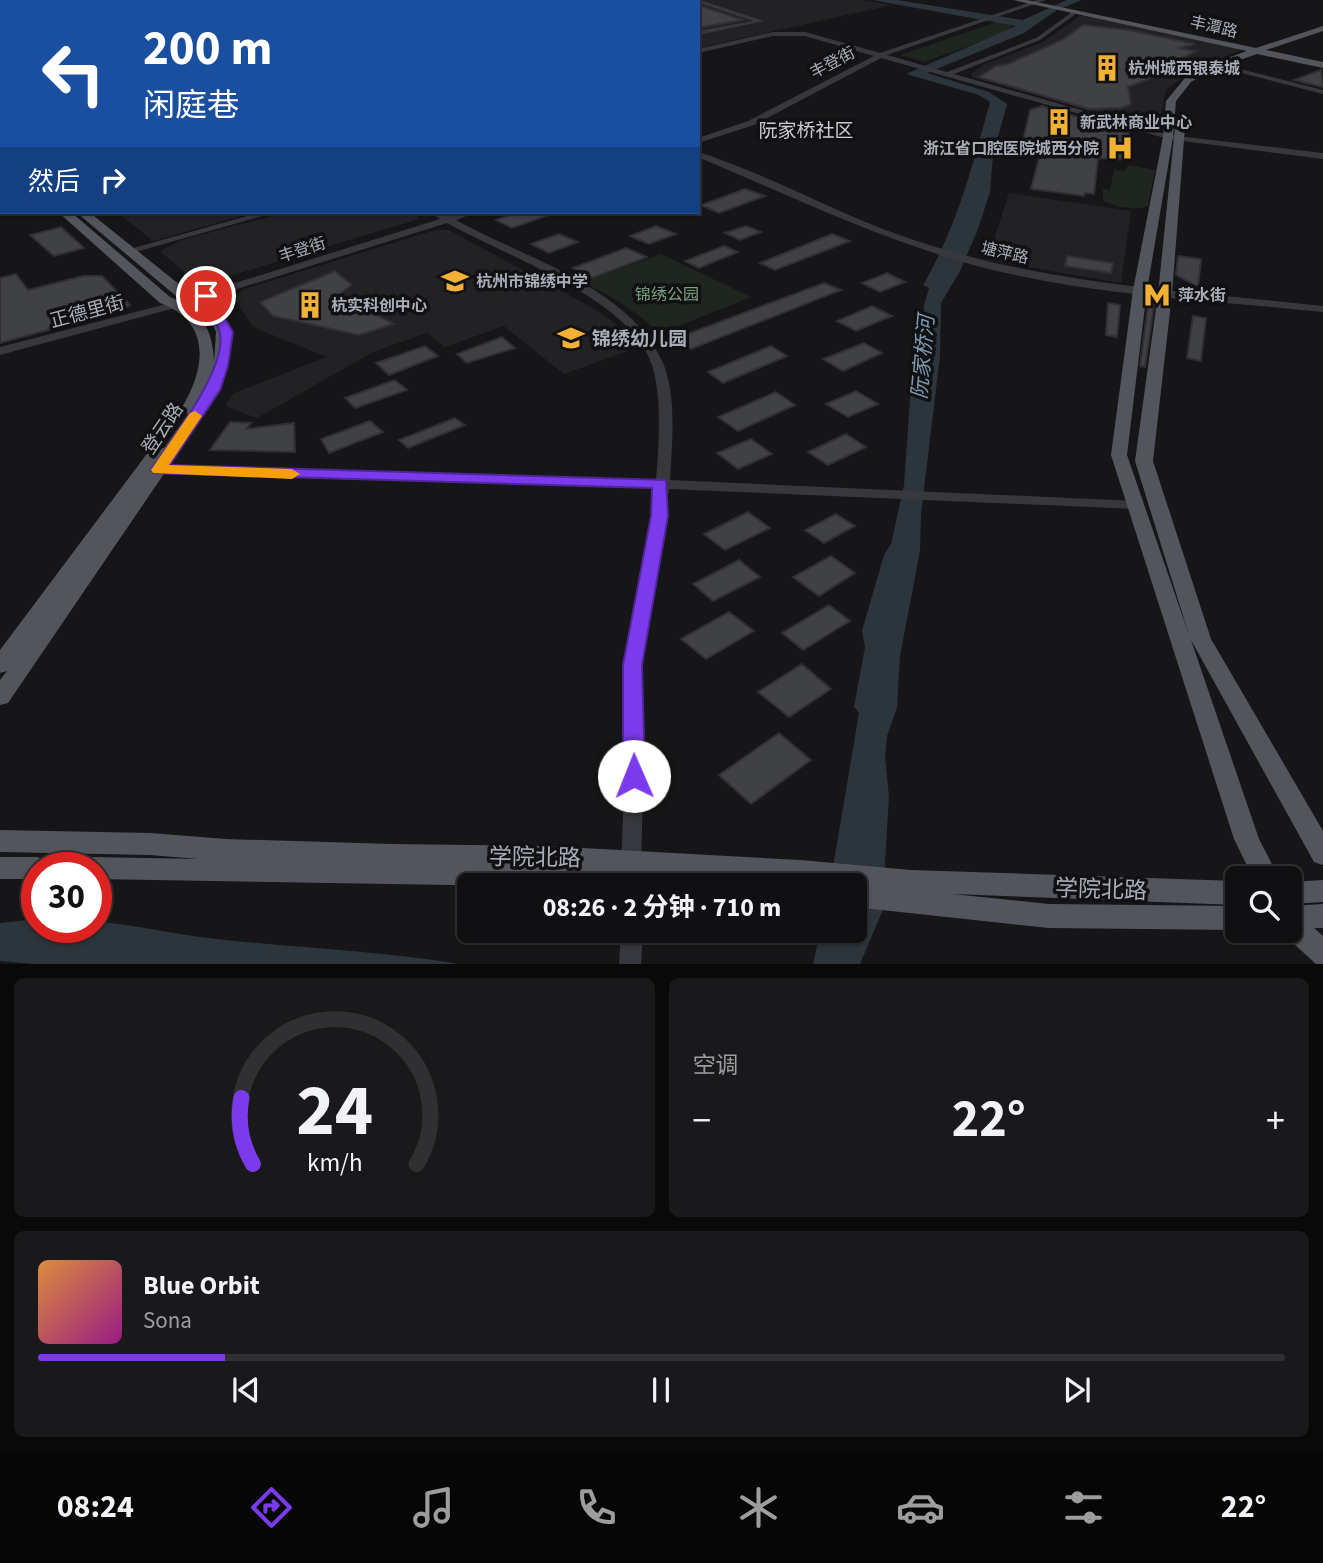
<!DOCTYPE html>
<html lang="zh">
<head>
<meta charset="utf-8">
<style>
	:root { --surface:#101012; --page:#19191b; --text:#f1f3f6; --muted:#9c9d9f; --line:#303032; --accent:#7c3aed }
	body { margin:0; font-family:"Source Sans 3","Noto Sans SC",sans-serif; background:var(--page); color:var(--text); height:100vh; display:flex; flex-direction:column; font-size:26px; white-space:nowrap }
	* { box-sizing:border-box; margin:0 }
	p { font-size:23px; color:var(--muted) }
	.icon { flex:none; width:38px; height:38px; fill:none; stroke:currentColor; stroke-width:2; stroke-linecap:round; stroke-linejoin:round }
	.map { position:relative; height:964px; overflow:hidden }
	.drawer { display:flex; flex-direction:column; gap:14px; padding:14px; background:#09090a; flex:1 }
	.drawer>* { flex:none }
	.banner { position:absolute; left:0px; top:0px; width:700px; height:214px; box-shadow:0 2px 5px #0004,0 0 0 2px var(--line); background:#1a4fa0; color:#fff; overflow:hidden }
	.buttons { position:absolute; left:1225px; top:866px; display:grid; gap:14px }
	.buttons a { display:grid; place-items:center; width:77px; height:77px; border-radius:10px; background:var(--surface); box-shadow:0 2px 5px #0004,0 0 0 2px var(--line); font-size:35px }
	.speed { position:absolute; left:21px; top:852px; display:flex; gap:14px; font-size:35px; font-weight:700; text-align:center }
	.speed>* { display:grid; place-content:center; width:91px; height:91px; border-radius:50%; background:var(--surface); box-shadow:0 2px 5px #0004,0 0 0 2px var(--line); line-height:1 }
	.speed .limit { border:10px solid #d22; background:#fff; color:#111 }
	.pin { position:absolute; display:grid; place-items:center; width:60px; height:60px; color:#fff; margin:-30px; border:4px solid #fff; border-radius:50%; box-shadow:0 2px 7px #0007 }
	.me { position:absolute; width:77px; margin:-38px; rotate:359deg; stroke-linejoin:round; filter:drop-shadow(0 0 5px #0008) }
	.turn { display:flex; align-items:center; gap:24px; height:147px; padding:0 28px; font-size:32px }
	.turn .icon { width:91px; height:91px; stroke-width:2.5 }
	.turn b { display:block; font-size:49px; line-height:60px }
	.then { display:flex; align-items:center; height:66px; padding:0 28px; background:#0003; gap:14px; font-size:26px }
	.big { font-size:52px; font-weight:700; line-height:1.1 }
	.drawer .tile { flex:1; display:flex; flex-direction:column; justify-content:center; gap:10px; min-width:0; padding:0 24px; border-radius:10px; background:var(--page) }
	.drawer .dial { align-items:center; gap:0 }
	.dial svg { height:182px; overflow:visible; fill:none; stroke:var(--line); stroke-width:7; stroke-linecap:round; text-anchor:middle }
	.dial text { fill:var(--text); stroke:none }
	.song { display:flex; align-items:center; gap:21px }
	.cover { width:84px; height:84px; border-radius:10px; background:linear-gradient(135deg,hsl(30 70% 55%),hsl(310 70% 35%)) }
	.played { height:7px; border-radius:4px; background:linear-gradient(90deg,var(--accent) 15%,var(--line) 15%) }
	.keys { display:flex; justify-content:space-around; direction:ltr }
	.heat { display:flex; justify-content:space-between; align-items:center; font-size:38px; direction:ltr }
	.drawer .tiles { flex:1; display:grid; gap:14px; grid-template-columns:1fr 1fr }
	.tile:last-child { grid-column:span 2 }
	.trip { position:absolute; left:457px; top:873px; width:410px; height:70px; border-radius:10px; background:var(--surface); box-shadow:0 2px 5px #0004,0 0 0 2px var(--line); font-weight:700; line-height:70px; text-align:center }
	.menu { display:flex; height:112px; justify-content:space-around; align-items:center; background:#060607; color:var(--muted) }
	.menu .icon { width:49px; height:49px }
	.menu .active { color:var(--accent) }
	.menu b { font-size:32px; color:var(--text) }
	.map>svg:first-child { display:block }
	.built { fill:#222225 }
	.green { fill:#1e261f }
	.water { fill:#2c353c }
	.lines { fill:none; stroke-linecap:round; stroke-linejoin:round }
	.ferry { stroke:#7f9bb3; stroke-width:2; stroke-dasharray:4.5 3.5; stroke-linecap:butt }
	.building { fill:#404145; stroke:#303034; stroke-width:2 }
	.minor { fill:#37383d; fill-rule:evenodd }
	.major { fill:#53555c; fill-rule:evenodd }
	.route { fill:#7c3aed; stroke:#51269a; stroke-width:2 }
	.slow { fill:#f59e0b }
	.labels { text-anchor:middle; stroke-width:7; stroke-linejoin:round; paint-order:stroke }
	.far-street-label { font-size:16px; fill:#a8adb8; stroke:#111113 }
	.far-poi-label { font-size:16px; font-weight:bold; fill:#a8adb8; stroke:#111113; text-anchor:start }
	.far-park-label { font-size:16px; fill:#7fa381; stroke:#111113 }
	.far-quarter-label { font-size:19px; fill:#c9ccd4; stroke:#111113 }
	.street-label { font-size:19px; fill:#a8adb8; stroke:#111113 }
	.poi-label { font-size:19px; font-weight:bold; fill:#a8adb8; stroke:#111113; text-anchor:start }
	.water-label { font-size:21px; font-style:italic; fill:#7f9bb3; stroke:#111113 }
	.near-street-label { font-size:23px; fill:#a8adb8; stroke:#111113 }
</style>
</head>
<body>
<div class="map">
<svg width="1323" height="965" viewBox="0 0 1323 965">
	<rect width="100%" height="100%" fill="#161618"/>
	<path class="built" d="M625,0H861L892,5L698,48V2H616Z
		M1088,14L1238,47L1241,50L1192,71L1166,90L1158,127L1151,128L972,77V73L985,64L1043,42L1080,16Z
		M1009,193L1131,211L1121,283L987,260Z
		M117,212H255L153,241Z
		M287,212H415L419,219L220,279L200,281L190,277L160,251L182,240Z
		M435,230H449L598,311L616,324L628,351L564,374L504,326L445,347L427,333L373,352L257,418L225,406L234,393L327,357L253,327L234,297L244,289Z"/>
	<path class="green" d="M997,22L1013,26L1001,34L924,62L900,55Z
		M1129,165L1155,170L1148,206C1136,211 1114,207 1103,200V189L1110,190L1114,170L1125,171Z
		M661,254L751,297L658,334C638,310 611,297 583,282Z"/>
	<path class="water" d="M872,0H897L1023,20L1067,0H1082L1057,10L1024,33L927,73L989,92L1007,104L993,155L990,192L978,229L960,271L941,303L940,356L921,514L920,551L900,656L897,708L887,736L885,756L889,797L882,912L860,964L813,965L820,931H854V886L830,885L859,713L854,707L865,647L862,631L884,555L891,544L904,485L913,355L916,344L922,342L924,305L929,288L923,285C956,229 973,165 990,102L979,95L906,74L1016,26Z
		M37,919V928H96V922C134,924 171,934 208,938C292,948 376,950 459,964L45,965L0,961V923Z"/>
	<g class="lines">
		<path class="ferry" d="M327,2L337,0"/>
	</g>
	<path class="building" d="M698,5L743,20L698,28Z
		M1083,25L1129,30L1195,44L1178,48L1196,51L1175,62H1167L1149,79L1128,87L1131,104L1121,108L1089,109L979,77L996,66L1008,64L1062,40Z
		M1321,70L1323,87L1294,80Z
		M1042,106L1129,133L1125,160L1098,158L1094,194L1085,193L1084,196L1031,189L1043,143L1023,141L1030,110Z
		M745,189L765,196L719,213L701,205Z
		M519,212H554V213L512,228L496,220Z
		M656,226L676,234L649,244L630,236Z
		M746,226L761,232L740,240L725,233Z
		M61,227L84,248L54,256L30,235Z
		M559,234L578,242L549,253L531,244Z
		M832,234L850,241L775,270L760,263Z
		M724,246L738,252L699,268L685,261Z
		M626,248L647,257L592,278L573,268Z
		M1067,256L1113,263L1111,273L1065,266Z
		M1178,256L1201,259L1198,287L1176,275Z
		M335,271L352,285L338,295L394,324L359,335L273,316L260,302Z
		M887,273L905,282L880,292L862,283Z
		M16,274L28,290L83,276H102L130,305L118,311L0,343V278Z
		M824,283L841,290L691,349L674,339Z
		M1149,298L1155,299L1145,367L1140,366Z
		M1108,303L1120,305L1117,337L1106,335Z
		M872,306L892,316L856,331L837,321Z
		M1193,316L1206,318L1201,361L1187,358Z
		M502,337L515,348L467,363L457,354Z
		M864,343L882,353L843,371L823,359Z
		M425,346L438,356L389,375L376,363Z
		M771,346L787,356L723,383L708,372Z
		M395,380L407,390L355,408L345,398Z
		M856,391L878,404L848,417L826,404Z
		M776,392L795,405L738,431L718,417Z
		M455,418L465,425L408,448L399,440Z
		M370,421L383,432L329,453L321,439Z
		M230,422L251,423L246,429L294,423L295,452L210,450Z
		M846,434L866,447L828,465L808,452Z
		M751,439L772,454L738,469L717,453Z
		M748,512L770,528L725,550L704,534Z
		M836,514L855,526L824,543L805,530Z
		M831,556L855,573L819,596L793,577Z
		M739,560L760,577L713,601L693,584Z
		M829,605L850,621L803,650L782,633Z
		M729,612L754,631L706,659L681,639Z
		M802,664L831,689L789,717L758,692Z
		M779,733L811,760L751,804L719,775Z"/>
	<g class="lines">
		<path class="minor" d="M12,0H26L8,2Z
			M43,0H57L39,2Z
			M157,0L167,2H159Z
			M691,0H700L764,21L698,35V31L753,21Z
			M1037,0H1046L887,55L947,72L1036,38L1075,10L1077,13L1040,40L954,74L1169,135L1323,153V159L1168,139L881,58L754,125L698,143V138L748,121L874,56L805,36H773L698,53V49L773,32H805L880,53Z
			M0,5H2V9H0Z
			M1224,65L1323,90V94L1222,68Z
			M698,152C774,176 844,218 920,242C1050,285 1188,291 1323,306V312C1207,300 1083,295 970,264C877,238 788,195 698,157Z
			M0,165H2V171H0Z
			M261,212H276L132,253L123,251Z
			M430,212H441L449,216L463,212H477L456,220C524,258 629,286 663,363C677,396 672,445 670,480L1136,501L1143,505L1136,509L669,489L641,672L643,787L641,870L638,876L631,879L624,876L621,870L624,787V672L655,488L159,474L152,470L159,466L656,480C659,443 662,404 653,368C634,299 505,256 447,223L186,305L0,355V347L178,301L440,219Z
			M621,931H643L641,965H619Z"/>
		<path class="major" d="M492,0H507L490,2Z
			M513,0H528L511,2Z
			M1013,0H1027L1256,48L1323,26V31L1266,50L1323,62V68L1257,54L1211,70L1191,82L1176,101L1173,137L1147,290L1127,455L1189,635L1135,461L1158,294L1175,127L1180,124L1185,127L1172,294L1153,461L1211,639L1323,831V865L1314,862L1191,640L1259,839L1279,878H1253L1234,839L1111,455L1133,290L1163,137L1166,101L1185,78L1205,66L1247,51Z
			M0,98H2V104H0Z
			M0,140H2V147H0Z
			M0,158H2V165H0Z
			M58,212H71L170,297C201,309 213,329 214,362L216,332L201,299L176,296L76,212H89L185,289L211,293C236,331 234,348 221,390L8,703L0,705V680L7,671L0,673V650L152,447L164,448L188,414L181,409C206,368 212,322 160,303Z
			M0,830L150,833L226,839L392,844L547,846L800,860L911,870L1237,881V905L952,894L1049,904L1237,906V930L1049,928L854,907V886L761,880L764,886H517L96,879V868H78L82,860L91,857L198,859L150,855L0,852Z
			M0,857H37L46,860L50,868H37V879H0Z
			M1323,880V902L1290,904V882Z
			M1323,904V928H1314L1323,936V965H1317L1280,931H1290V906Z"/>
	</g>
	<path class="route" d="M201,293H210L233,332L228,366L220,390L170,465L666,480L668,516L642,665L645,776L642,782L634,784L626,782L623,776V665L651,516L652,488L153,473L151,470C170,441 231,365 219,330C215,318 206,307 200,296Z"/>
	<path class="slow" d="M195,411L202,416L169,465L292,469L300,474L292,479L153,473L151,470L190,413Z"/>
	<defs>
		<symbol id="building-bare" viewBox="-9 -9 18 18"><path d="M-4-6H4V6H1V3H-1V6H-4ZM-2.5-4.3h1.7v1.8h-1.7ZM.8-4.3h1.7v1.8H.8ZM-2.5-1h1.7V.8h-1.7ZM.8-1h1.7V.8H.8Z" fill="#f2b134" stroke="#111113" stroke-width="2.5" paint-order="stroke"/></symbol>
		<symbol id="hospital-bare" viewBox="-9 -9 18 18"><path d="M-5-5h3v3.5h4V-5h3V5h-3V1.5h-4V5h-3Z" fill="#f2b134" stroke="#111113" stroke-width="2.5" paint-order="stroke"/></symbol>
		<symbol id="school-bare" viewBox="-9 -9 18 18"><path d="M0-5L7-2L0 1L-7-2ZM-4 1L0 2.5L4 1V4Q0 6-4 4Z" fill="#f2b134" stroke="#111113" stroke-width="2.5" paint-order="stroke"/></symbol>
		<symbol id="metro-bare" viewBox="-9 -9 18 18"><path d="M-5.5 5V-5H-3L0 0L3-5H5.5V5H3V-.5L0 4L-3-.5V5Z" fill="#f2b134" stroke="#111113" stroke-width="2.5" paint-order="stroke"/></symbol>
	</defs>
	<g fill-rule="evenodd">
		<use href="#building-bare" x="1088" y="49" width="38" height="38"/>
		<use href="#building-bare" x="1040" y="103" width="38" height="38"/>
		<use href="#hospital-bare" x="1101" y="129" width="38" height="38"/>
		<use href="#school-bare" x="436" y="262" width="38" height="38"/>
		<use href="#metro-bare" x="1138" y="276" width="38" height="38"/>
		<use href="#building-bare" x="291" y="286" width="38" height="38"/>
		<use href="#school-bare" x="552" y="319" width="38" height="38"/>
	</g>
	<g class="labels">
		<g class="far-street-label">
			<text transform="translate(1214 26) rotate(13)" y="6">丰潭路</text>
			<text transform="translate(832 62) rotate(-28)" y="6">丰登街</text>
			<text transform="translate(302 249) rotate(-18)" y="6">丰登街</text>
			<text transform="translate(1005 252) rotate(13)" y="6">塘萍路</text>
		</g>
		<g class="far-poi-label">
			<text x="1128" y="74">杭州城西银泰城</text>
			<text x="1080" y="128">新武林商业中心</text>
			<text x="1099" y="154" text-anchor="end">浙江省口腔医院城西分院</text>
			<text x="476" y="287">杭州市锦绣中学</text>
			<text x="1178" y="301">萍水街</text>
			<text x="331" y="311">杭实科创中心</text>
		</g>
		<g class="far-park-label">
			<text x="667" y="300">锦绣公园</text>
		</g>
		<g class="far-quarter-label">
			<text x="806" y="137">阮家桥社区</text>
		</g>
		<g class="street-label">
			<text transform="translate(87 311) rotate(-15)" y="7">正德里街</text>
			<text transform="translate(162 428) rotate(-56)" y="7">登云路</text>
		</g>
		<g class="poi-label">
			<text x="592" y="345">锦绣幼儿园</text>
		</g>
		<g class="water-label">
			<text transform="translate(923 357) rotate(-85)" y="7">阮家桥河</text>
		</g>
		<g class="near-street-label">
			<text transform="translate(535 857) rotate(1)" y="8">学院北路</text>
			<text transform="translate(1101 889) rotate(2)" y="8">学院北路</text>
		</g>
	</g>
</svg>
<div class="buttons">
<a><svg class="icon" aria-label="search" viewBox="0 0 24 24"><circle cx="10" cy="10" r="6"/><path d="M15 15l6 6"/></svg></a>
</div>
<div class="speed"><div class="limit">30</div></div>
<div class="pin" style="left:206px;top:296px;background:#d93025"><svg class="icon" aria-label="arrive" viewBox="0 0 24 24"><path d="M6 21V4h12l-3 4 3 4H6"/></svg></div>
<svg class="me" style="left:634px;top:776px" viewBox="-20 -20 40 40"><circle r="19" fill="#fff"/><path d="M0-13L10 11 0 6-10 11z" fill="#7c3aed"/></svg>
<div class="trip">08:26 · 2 分钟 · 710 m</div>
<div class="banner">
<div class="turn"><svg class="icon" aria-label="left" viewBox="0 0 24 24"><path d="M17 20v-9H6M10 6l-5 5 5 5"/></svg><div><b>200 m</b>闲庭巷</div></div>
<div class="then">然后<svg class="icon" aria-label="right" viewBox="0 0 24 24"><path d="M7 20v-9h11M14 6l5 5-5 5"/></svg></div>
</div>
</div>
<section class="drawer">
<div class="tiles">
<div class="tile dial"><svg viewBox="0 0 100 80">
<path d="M14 69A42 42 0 1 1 86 69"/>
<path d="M14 69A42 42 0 0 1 9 40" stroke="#7c3aed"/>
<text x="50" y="56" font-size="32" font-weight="700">24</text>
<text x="50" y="72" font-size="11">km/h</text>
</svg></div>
<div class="tile"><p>空调</p>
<div class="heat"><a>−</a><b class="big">22°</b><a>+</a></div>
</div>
<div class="tile">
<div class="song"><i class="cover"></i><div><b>Blue Orbit</b><p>Sona</p></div></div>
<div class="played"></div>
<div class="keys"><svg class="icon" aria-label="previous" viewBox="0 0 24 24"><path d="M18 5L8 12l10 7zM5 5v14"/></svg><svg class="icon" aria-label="pause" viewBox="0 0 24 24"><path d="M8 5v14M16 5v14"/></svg><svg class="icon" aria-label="next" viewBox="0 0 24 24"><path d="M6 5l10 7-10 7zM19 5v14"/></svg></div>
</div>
</div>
</section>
<nav class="menu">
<b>08:24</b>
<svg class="icon active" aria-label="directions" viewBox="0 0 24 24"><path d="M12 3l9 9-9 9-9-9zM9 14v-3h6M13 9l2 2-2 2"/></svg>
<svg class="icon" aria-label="music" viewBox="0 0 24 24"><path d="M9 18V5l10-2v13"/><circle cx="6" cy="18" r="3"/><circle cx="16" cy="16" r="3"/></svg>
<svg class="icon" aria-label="phone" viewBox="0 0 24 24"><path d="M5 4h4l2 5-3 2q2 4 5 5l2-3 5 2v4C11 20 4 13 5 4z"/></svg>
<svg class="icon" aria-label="climate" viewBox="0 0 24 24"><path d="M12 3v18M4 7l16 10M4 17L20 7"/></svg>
<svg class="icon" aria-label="car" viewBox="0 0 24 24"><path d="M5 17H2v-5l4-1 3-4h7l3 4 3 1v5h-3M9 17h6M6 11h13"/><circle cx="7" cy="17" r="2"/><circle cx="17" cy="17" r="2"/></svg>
<svg class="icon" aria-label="filters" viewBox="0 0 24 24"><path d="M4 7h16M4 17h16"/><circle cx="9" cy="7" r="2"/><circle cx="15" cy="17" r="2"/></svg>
<b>22°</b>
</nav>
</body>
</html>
